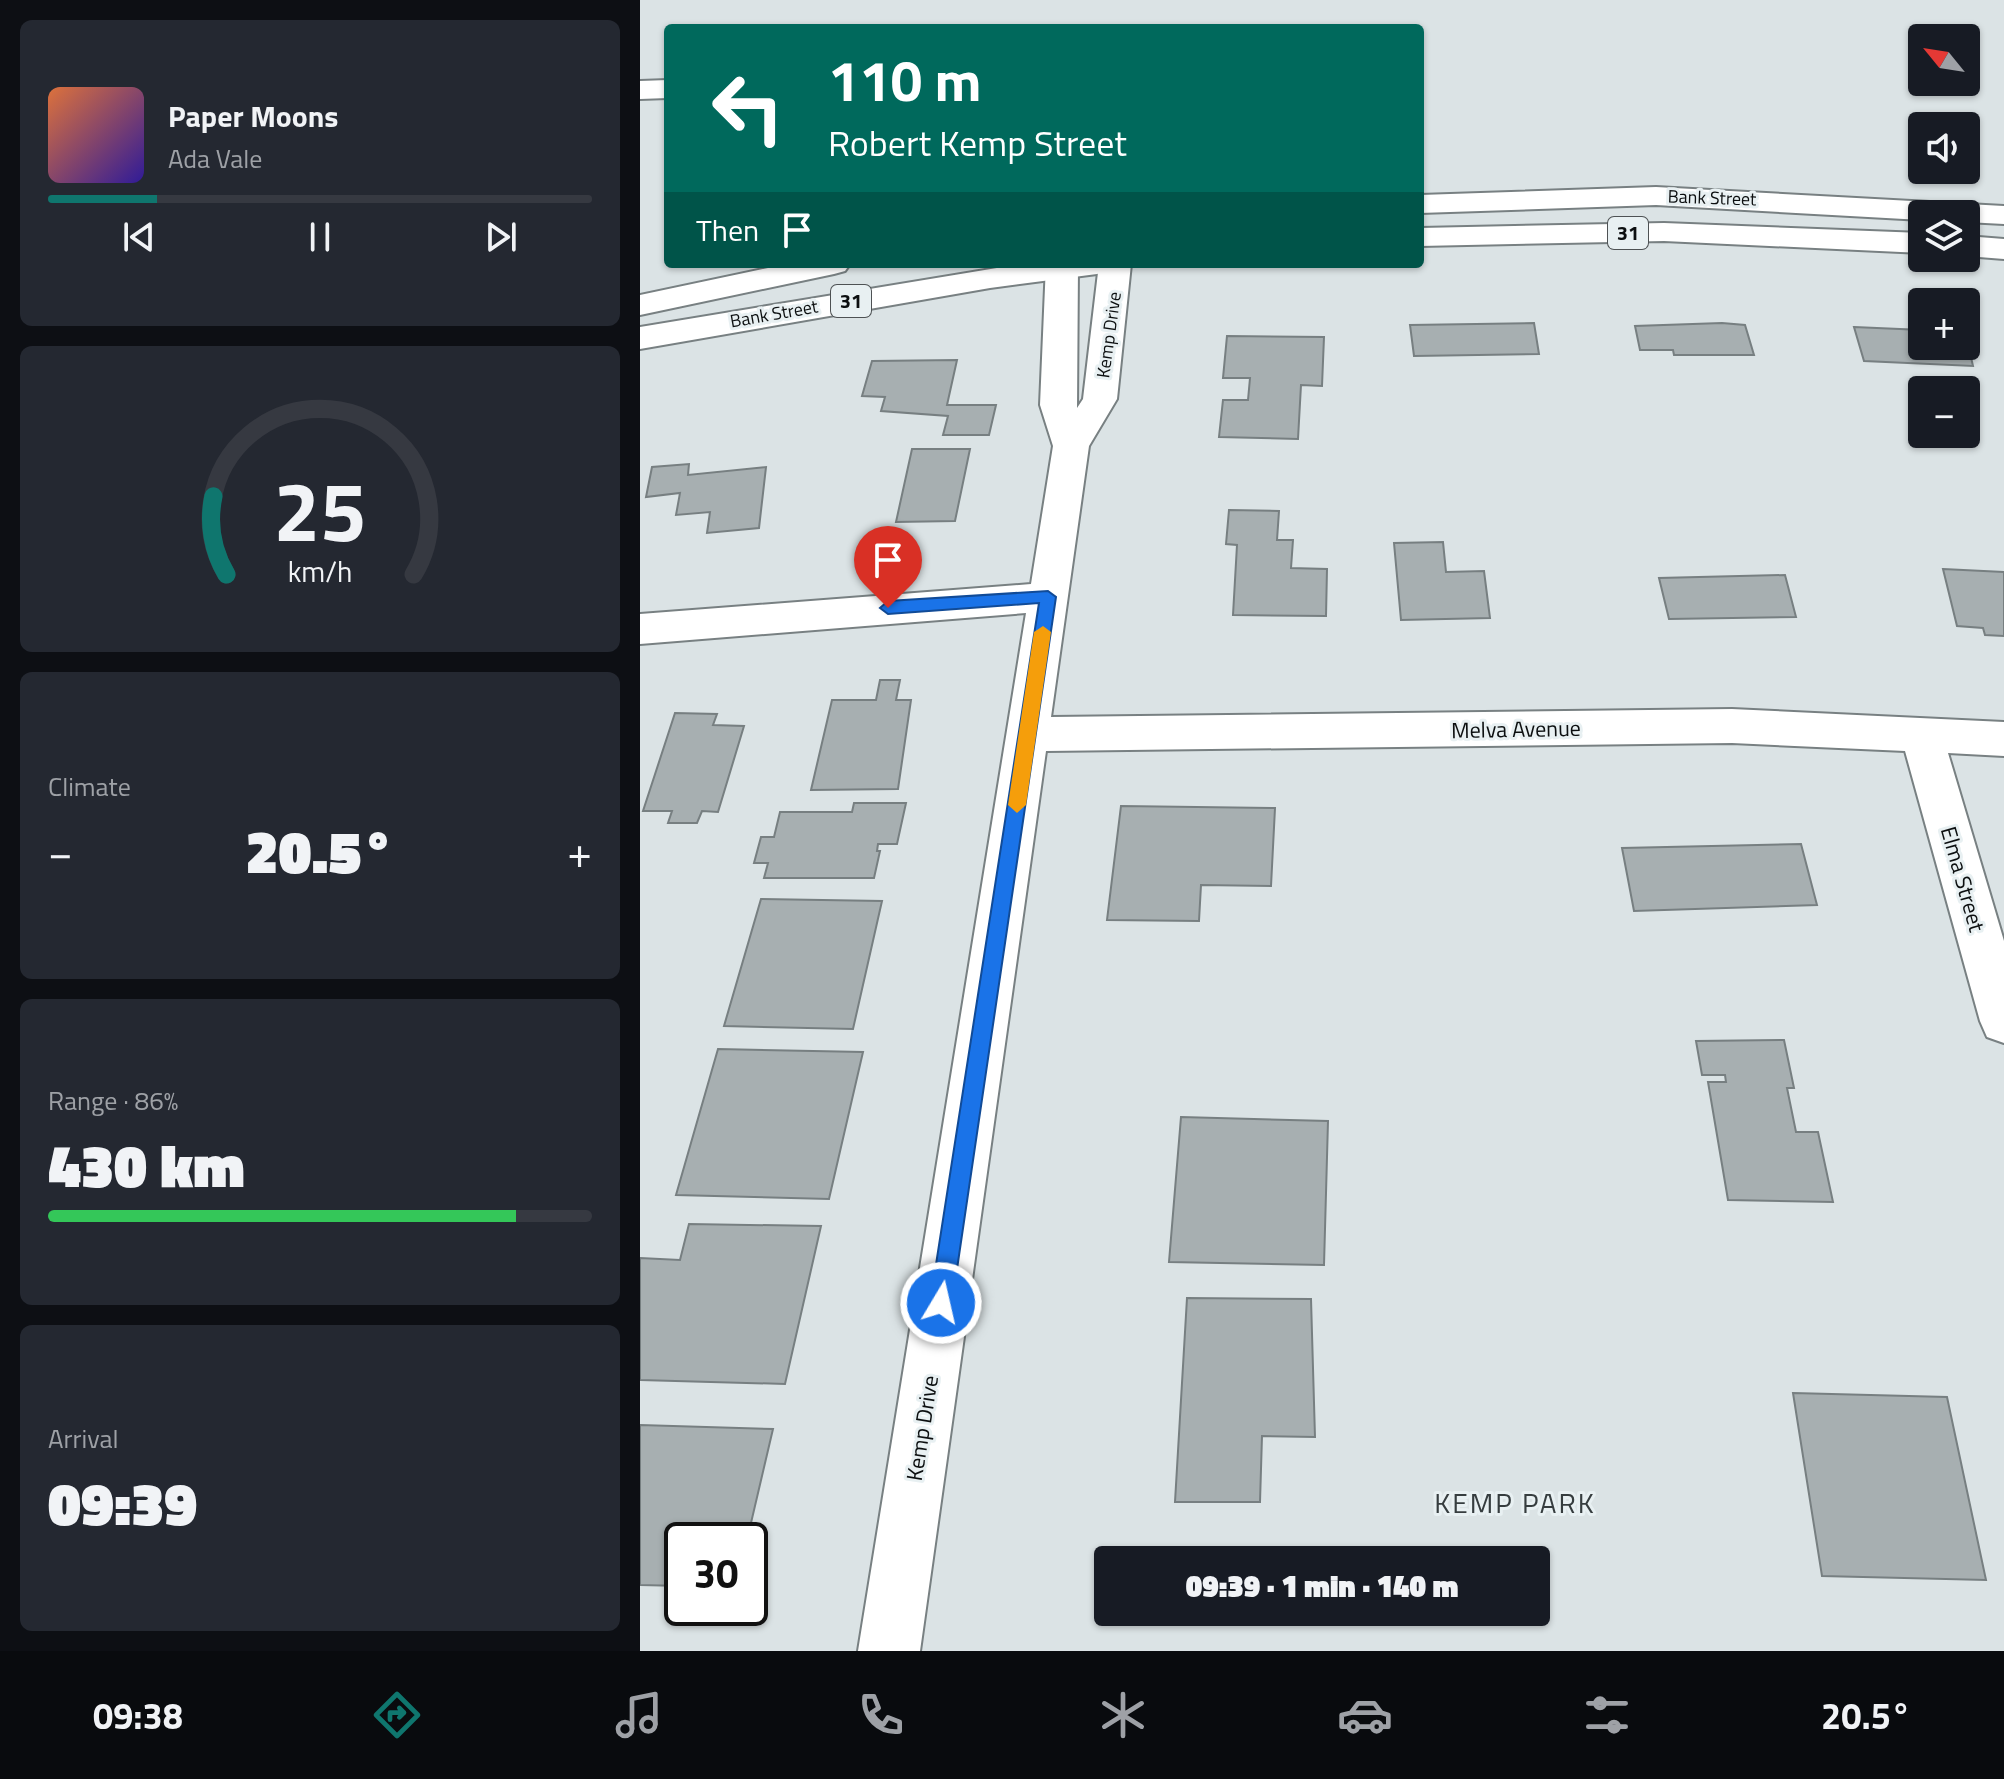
<!DOCTYPE html>
<html lang="en">
<head>
<meta charset="utf-8">
<style>
	:root { --surface:#171b24; --page:#242831; --text:#f1f3f6; --muted:#9ea1a6; --line:#363941; --accent:#0f766e }
	body { margin:0; font-family:"Titillium Web",sans-serif; background:var(--page); color:var(--text); height:100vh; display:flex; flex-direction:column; font-size:30px; white-space:nowrap }
	* { box-sizing:border-box; margin:0 }
	p { font-size:26px; color:var(--muted) }
	.icon { flex:none; width:44px; height:44px; fill:none; stroke:currentColor; stroke-width:2; stroke-linecap:round; stroke-linejoin:round }
	.map { position:relative; flex:1; overflow:hidden }
	.drawer { display:flex; flex-direction:column; gap:20px; padding:20px; background:#0d0f14; width:640px }
	.drawer>* { flex:none }
	.top-card { position:absolute; left:24px; top:24px; width:760px; height:244px; border-radius:8px; box-shadow:0 2px 6px #0004; background:#00695c; color:#fff; overflow:hidden }
	.needle { width:52px; rotate:300deg }
	.fabs { position:absolute; left:1268px; top:24px; display:grid; gap:16px }
	.fabs a { display:grid; place-items:center; width:72px; height:72px; border-radius:8px; background:var(--surface); box-shadow:0 2px 6px #0004; font-size:40px }
	.speed { position:absolute; left:24px; top:1522px; display:flex; gap:16px; font-size:40px; font-weight:700; text-align:center }
	.speed>* { display:grid; place-content:center; width:104px; height:104px; border-radius:50%; background:var(--surface); box-shadow:0 2px 6px #0004; line-height:1 }
	.speed .limit { border:4px solid #111; border-radius:12px; background:#fff; color:#111 }
	.pin { position:absolute; display:grid; place-items:center; width:68px; height:68px; color:#fff; margin:-82px -34px; border-radius:50% 50% 50% 0; rotate:-45deg; box-shadow:0 0 8px #0007 }
	.pin .icon { rotate:45deg }
	.me { position:absolute; width:88px; margin:-44px; rotate:9deg; stroke-linejoin:round; filter:drop-shadow(0 0 6px #0008) }
	.turn { display:flex; align-items:center; gap:28px; height:168px; padding:0 32px; font-size:36px }
	.turn .icon { width:104px; height:104px; stroke-width:2.5 }
	.turn b { display:block; font-size:56px; line-height:68px }
	.then { display:flex; align-items:center; height:76px; padding:0 32px; background:#0003; gap:16px; font-size:30px }
	.big { font-size:60px; font-weight:800; line-height:1.1 }
	.drawer .widget { flex:1; display:flex; flex-direction:column; justify-content:center; gap:12px; min-width:0; padding:0 28px; border-radius:12px; background:var(--page) }
	.drawer .dial { align-items:center; gap:0 }
	.dial svg { height:208px; overflow:visible; fill:none; stroke:var(--line); stroke-width:7; stroke-linecap:round; text-anchor:middle }
	.dial text { fill:var(--text); stroke:none }
	.song { display:flex; align-items:center; gap:24px }
	.cover { width:96px; height:96px; border-radius:12px; background:linear-gradient(135deg,hsl(20 70% 55%),hsl(250 70% 35%)) }
	.played { height:8px; border-radius:4px; background:linear-gradient(90deg,var(--accent) 20%,var(--line) 20%) }
	.keys { display:flex; justify-content:space-around; direction:ltr }
	.heat { display:flex; justify-content:space-between; align-items:center; font-size:44px; direction:ltr }
	.charge { height:12px; border-radius:6px; background:linear-gradient(90deg,#34c759 86%,var(--line) 0) }
	.trip { position:absolute; left:454px; top:1546px; width:456px; height:80px; border-radius:8px; background:var(--surface); box-shadow:0 2px 6px #0004; font-weight:800; line-height:80px; text-align:center }
	.tabs { display:flex; height:128px; justify-content:space-around; align-items:center; background:#090b0e; color:var(--muted) }
	.tabs .icon { width:56px; height:56px }
	.tabs .selected { color:var(--accent) }
	.tabs b { font-size:36px; color:var(--text) }
	main { display:flex; flex:1; min-height:0 }
	.map>svg:first-child { display:block }
	.building { fill:#a7afb1; stroke:#777f81; stroke-width:2 }
	.lines { fill:none; stroke-linecap:round; stroke-linejoin:round }
	.minor-casing { stroke:#788082; stroke-width:4 }
	.secondary-casing { stroke:#788082; stroke-width:4 }
	.primary-casing { stroke:#788082; stroke-width:4 }
	.minor { fill:#fff; fill-rule:evenodd }
	.secondary { fill:#fff; fill-rule:evenodd }
	.primary { fill:#fff; fill-rule:evenodd }
	.route { fill:#1a73e8; stroke:#114b97; stroke-width:2 }
	.slow { fill:#f59e0b }
	.labels { text-anchor:middle; stroke-width:6; stroke-linejoin:round; paint-order:stroke }
	.far-street-label { font-size:18px; fill:#0c0f10; stroke:#e8f0f2 }
	.shield { fill:#e8f0f2; stroke:#4e5254; stroke-width:2 }
	.shield-label { font-size:20px; font-weight:bold; fill:#0c0f10 }
	.street-label { font-size:22px; fill:#0c0f10; stroke:#e8f0f2 }
	.near-neighbourhood-label { font-size:28px; letter-spacing:2px; fill:#363d3f; stroke:#e8f0f2 }
</style>
</head>
<body>
<main>
<section class="drawer">
<div class="widget">
<div class="song"><i class="cover"></i><div><b>Paper Moons</b><p>Ada Vale</p></div></div>
<div class="played"></div>
<div class="keys"><svg class="icon" aria-label="previous" viewBox="0 0 24 24"><path d="M18 5L8 12l10 7zM5 5v14"/></svg><svg class="icon" aria-label="pause" viewBox="0 0 24 24"><path d="M8 5v14M16 5v14"/></svg><svg class="icon" aria-label="next" viewBox="0 0 24 24"><path d="M6 5l10 7-10 7zM19 5v14"/></svg></div>
</div>
<div class="widget dial"><svg viewBox="0 0 100 80">
<path d="M14 69A42 42 0 1 1 86 69"/>
<path d="M14 69A42 42 0 0 1 9 39" stroke="#0f766e"/>
<text x="50" y="56" font-size="32" font-weight="700">25</text>
<text x="50" y="72" font-size="11">km/h</text>
</svg></div>
<div class="widget"><p>Climate</p>
<div class="heat"><a>−</a><b class="big">20.5°</b><a>+</a></div>
</div>
<div class="widget"><p>Range · 86%</p><b class="big">430 km</b><div class="charge"></div></div>
<div class="widget"><p>Arrival</p><b class="big">09:39</b></div>
</section>
<div class="map">
<svg width="1364" height="1651" viewBox="0 0 1364 1651">
	<rect width="100%" height="100%" fill="#dbe3e5"/>
	<path class="building" d="M894,323L899,354L774,356L770,325Z
		M1082,323L1105,325L1114,355H1034L1033,350H1000L995,326Z
		M1214,327L1282,330V346H1326V336L1333,366L1224,361Z
		M587,336L684,337L682,386L661,385L658,439L579,437L583,400H608L610,378H583Z
		M317,360L307,405H356L349,435H303L308,416L241,411L245,397L222,396L232,361Z
		M272,449H330L315,521L256,522Z
		M49,464L48,475L126,467L119,528L67,533L70,512L36,515L40,493L6,497L12,467Z
		M589,510L639,511L637,540H653L651,568L687,569L686,616L593,615L597,545L586,544Z
		M803,542L806,572L844,571L850,618L761,620L754,543Z
		M1303,569L1364,572V636L1345,635L1343,628L1317,626Z
		M1145,575L1156,617L1029,619L1019,578Z
		M240,680H260L256,700H271L258,789L171,790L192,700H236Z
		M35,713L77,714L73,725L104,726L78,812L62,811L57,823H28L32,811H3Z
		M214,803H266L257,844H238L237,851H240L234,878H124L128,863H114L121,837H134L140,812H212Z
		M481,806L635,808L631,886L561,885L559,921L467,920Z
		M1161,844L1177,905L994,911L982,848Z
		M121,899L242,901L213,1029L84,1026Z
		M1144,1040L1154,1088H1147L1156,1132H1178L1193,1202L1088,1200L1068,1082H1086L1085,1075H1062L1056,1041Z
		M78,1049L223,1052L189,1199L36,1195Z
		M541,1117L688,1121L684,1265L529,1262Z
		M49,1224L181,1226L145,1384L0,1380V1258L40,1260Z
		M547,1298L671,1299L675,1437L622,1436L620,1502H535Z
		M1153,1393L1307,1397L1346,1580L1182,1576Z
		M0,1425L133,1429L107,1540H42V1586L0,1585Z"/>
	<g class="lines">
		<defs>
			<path id="minor" d="M406,264H438L437,408L443,399L459,264H491L477,399L449,446L411,717L1092,709L1364,722V756L1308,753L1364,941V1043L1347,1037L1340,1021L1265,751L1092,743L406,751L280,1651H218L386,613L0,644V614L391,584L413,446L400,405Z"/>
			<path id="secondary" d="M28,80V98L0,99V81Z"/>
			<path id="primary" d="M1016,187L1364,206V224L1326,222V214H1282V220L1016,205L780,213V195Z
				M1024,223L1282,233V253L1024,241L780,246V228Z
				M1326,236L1364,239V259L1326,256Z
				M147,264H210L205,271L194,274L0,315V295Z
				M381,264H473L468,271L457,274L350,288L0,349V327Z"/>
		</defs>
		<use href="#minor" class="minor-casing"/>
		<use href="#secondary" class="secondary-casing"/>
		<use href="#primary" class="primary-casing"/>
		<use href="#minor" class="minor"/>
		<use href="#secondary" class="secondary"/>
		<use href="#primary" class="primary"/>
	</g>
	<path class="route" d="M408,591L416,597L312,1303L309,1311L301,1315L293,1311L290,1303L399,603L248,614L240,608L248,601Z"/>
	<path class="slow" d="M403,626L411,632L386,805L377,813L368,805L394,632Z"/>
	<g class="labels">
		<g class="far-street-label">
			<text transform="translate(1072 198) rotate(2)" y="6">Bank Street</text>
			<text transform="translate(134 314) rotate(-10)" y="6">Bank Street</text>
			<text transform="translate(469 335) rotate(-82)" y="6">Kemp Drive</text>
		</g>
		<g class="shield">
			<rect x="968" y="217" width="40" height="32" rx="6"/>
			<rect x="191" y="285" width="40" height="32" rx="6"/>
		</g>
		<g class="shield-label">
			<text x="988" y="240">31</text>
			<text x="211" y="308">31</text>
		</g>
		<g class="street-label">
			<text transform="translate(876 729) rotate(-1)" y="8">Melva Avenue</text>
			<text transform="translate(1323 879) rotate(74)" y="8">Elma Street</text>
			<text transform="translate(282 1428) rotate(-81)" y="8">Kemp Drive</text>
		</g>
		<g class="near-neighbourhood-label">
			<text x="875" y="1513">KEMP PARK</text>
		</g>
	</g>
</svg>
<div class="fabs">
<a><svg class="needle" viewBox="-14 -14 28 28"><path d="M0-13l5 13h-10z" fill="#e53935"/><path d="M0 13l5-13h-10z" fill="#9ea1a6"/></svg></a>
<a><svg class="icon" aria-label="sound" viewBox="0 0 24 24"><path d="M4 9h4l5-4v14l-5-4H4zM17 9q2 3 0 6"/></svg></a>
<a><svg class="icon" aria-label="layers" viewBox="0 0 24 24"><path d="M12 4l9 5-9 5-9-5zM3 14l9 5 9-5"/></svg></a>
<a>+</a>
<a>−</a>
</div>
<div class="speed"><div class="limit">30</div></div>
<div class="pin" style="left:248px;top:608px;background:#d93025"><svg class="icon" aria-label="arrive" viewBox="0 0 24 24"><path d="M6 21V4h12l-3 4 3 4H6"/></svg></div>
<svg class="me" style="left:301px;top:1303px" viewBox="-20 -20 40 40"><circle r="17" fill="#1a73e8" stroke="#fff" stroke-width="3"/><path d="M0-11L8 9 0 5-8 9z" fill="#fff"/></svg>
<div class="trip">09:39 · 1 min · 140 m</div>
<div class="top-card">
<div class="turn"><svg class="icon" aria-label="left" viewBox="0 0 24 24"><path d="M17 20v-9H6M10 6l-5 5 5 5"/></svg><div><b>110 m</b>Robert Kemp Street</div></div>
<div class="then">Then<svg class="icon" aria-label="arrive" viewBox="0 0 24 24"><path d="M6 21V4h12l-3 4 3 4H6"/></svg></div>
</div>
</div>
</main>
<nav class="tabs">
<b>09:38</b>
<svg class="icon selected" aria-label="directions" viewBox="0 0 24 24"><path d="M12 3l9 9-9 9-9-9zM9 14v-3h6M13 9l2 2-2 2"/></svg>
<svg class="icon" aria-label="music" viewBox="0 0 24 24"><path d="M9 18V5l10-2v13"/><circle cx="6" cy="18" r="3"/><circle cx="16" cy="16" r="3"/></svg>
<svg class="icon" aria-label="phone" viewBox="0 0 24 24"><path d="M5 4h4l2 5-3 2q2 4 5 5l2-3 5 2v4C11 20 4 13 5 4z"/></svg>
<svg class="icon" aria-label="climate" viewBox="0 0 24 24"><path d="M12 3v18M4 7l16 10M4 17L20 7"/></svg>
<svg class="icon" aria-label="car" viewBox="0 0 24 24"><path d="M5 17H2v-5l4-1 3-4h7l3 4 3 1v5h-3M9 17h6M6 11h13"/><circle cx="7" cy="17" r="2"/><circle cx="17" cy="17" r="2"/></svg>
<svg class="icon" aria-label="filters" viewBox="0 0 24 24"><path d="M4 7h16M4 17h16"/><circle cx="9" cy="7" r="2"/><circle cx="15" cy="17" r="2"/></svg>
<b>20.5°</b>
</nav>
</body>
</html>
